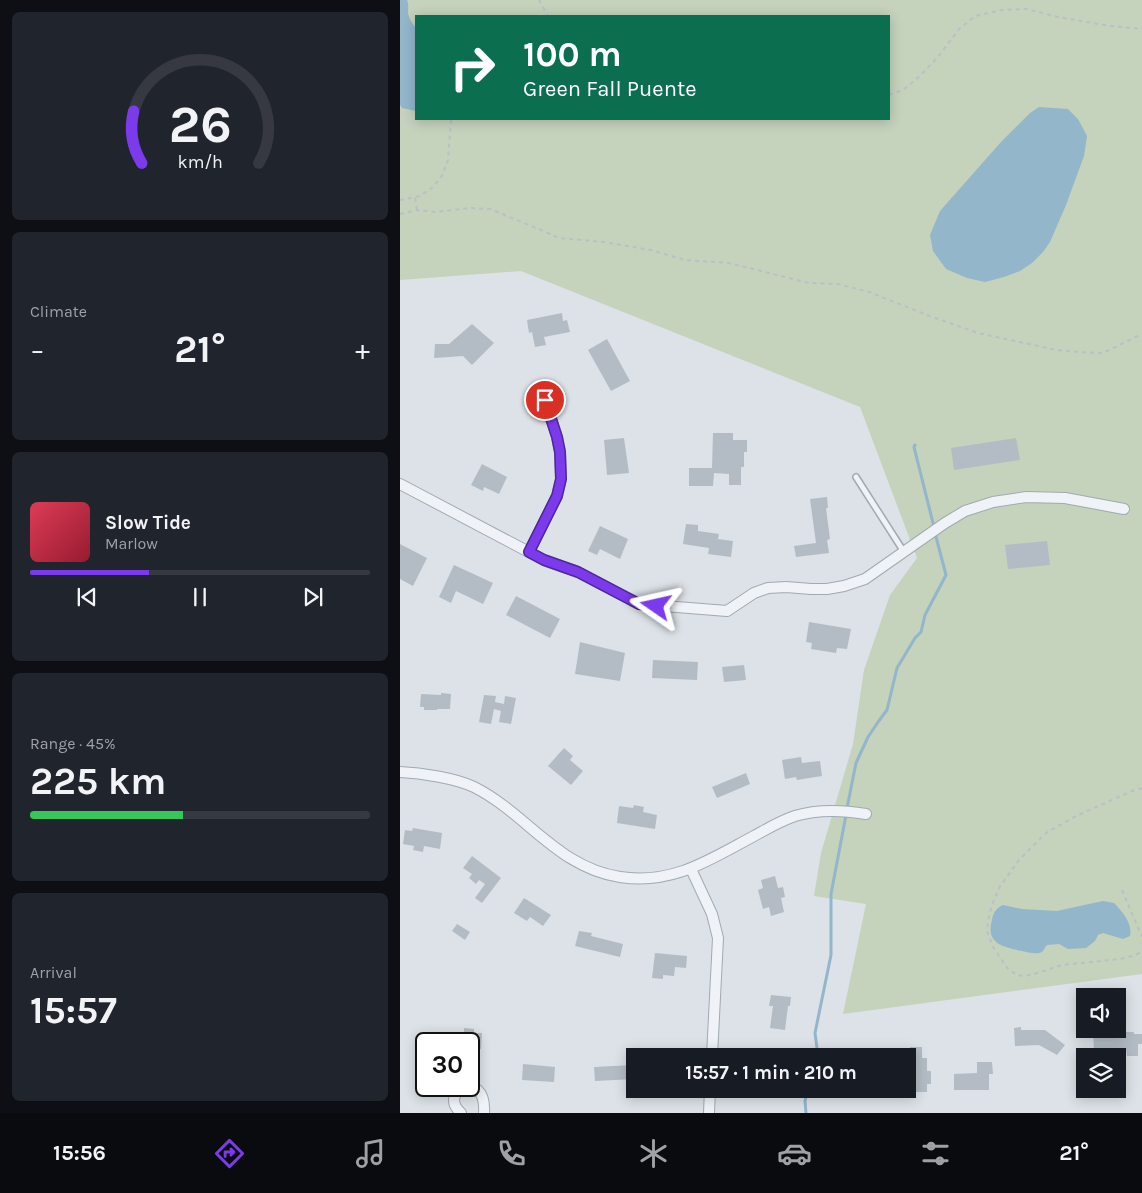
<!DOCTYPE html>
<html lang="en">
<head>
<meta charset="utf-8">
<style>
	:root { --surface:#171b24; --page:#20242c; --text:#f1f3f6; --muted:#9ea1a6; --line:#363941; --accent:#7c3aed }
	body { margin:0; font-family:Karla,sans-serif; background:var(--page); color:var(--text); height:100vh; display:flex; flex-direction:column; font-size:19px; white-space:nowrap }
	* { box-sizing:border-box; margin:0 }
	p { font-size:16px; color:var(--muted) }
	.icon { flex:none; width:28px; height:28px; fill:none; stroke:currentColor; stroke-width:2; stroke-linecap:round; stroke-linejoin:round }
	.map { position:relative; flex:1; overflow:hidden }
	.drawer { display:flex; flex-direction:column; gap:12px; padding:12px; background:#0d0f14; width:400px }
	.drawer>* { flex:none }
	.hud { position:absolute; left:15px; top:15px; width:475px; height:105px; border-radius:0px; box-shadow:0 2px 12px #0003; background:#0b6e4f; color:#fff; overflow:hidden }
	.fabs { position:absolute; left:676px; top:988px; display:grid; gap:10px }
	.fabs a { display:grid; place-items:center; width:50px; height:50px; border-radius:0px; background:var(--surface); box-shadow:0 2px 12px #0003; font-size:25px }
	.speed { position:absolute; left:15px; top:1032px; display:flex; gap:10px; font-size:25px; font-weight:700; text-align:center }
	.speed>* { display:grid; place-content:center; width:65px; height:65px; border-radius:50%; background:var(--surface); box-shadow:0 2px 12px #0003; line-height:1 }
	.speed .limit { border:2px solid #111; border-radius:8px; background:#fff; color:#111 }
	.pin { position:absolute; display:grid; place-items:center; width:42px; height:42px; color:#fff; margin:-21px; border:2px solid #fff; border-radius:50%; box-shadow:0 1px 5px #0007 }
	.me { position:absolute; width:55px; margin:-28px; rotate:281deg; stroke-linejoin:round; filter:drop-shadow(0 0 4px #0008) }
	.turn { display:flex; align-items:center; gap:18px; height:105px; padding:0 25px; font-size:22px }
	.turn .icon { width:65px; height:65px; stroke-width:2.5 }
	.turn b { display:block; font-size:35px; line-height:42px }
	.big { font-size:38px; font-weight:700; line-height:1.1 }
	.drawer .card { flex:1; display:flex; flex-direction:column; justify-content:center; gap:8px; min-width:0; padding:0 18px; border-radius:8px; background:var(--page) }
	.drawer .dial { align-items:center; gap:0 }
	.dial svg { height:130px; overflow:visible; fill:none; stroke:var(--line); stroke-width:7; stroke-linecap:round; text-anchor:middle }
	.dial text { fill:var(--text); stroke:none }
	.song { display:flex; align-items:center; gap:15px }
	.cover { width:60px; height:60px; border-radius:8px; background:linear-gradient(135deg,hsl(350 70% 55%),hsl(350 70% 35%)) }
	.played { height:5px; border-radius:2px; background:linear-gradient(90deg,var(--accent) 35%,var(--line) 35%) }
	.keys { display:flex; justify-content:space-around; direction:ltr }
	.heat { display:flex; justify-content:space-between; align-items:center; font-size:28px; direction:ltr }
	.charge { height:8px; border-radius:4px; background:linear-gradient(90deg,#34c759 45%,var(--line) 0) }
	.trip { position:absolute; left:226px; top:1048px; width:290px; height:50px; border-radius:0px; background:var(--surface); box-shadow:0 2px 12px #0003; font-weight:700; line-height:50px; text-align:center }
	.tabs { display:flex; height:80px; justify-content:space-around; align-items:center; background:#090b0e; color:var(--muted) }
	.tabs .icon { width:35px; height:35px }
	.tabs .selected { color:var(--accent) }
	.tabs b { font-size:22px; color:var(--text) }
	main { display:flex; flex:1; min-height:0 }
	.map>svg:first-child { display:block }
	.green { fill:#c5d2bc; fill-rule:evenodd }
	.water { fill:#93b6cb }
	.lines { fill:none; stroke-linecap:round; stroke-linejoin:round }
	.stream { stroke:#93b6cb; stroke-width:3 }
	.building { fill:#b3bcc5 }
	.lane-casing { stroke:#a1aab1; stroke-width:8 }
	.street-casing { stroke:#a1aab1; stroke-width:12 }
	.path { stroke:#bac0c6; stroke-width:2; stroke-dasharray:4 4; stroke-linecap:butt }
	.lane { stroke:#eff2f6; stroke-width:5 }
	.street { stroke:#eff2f6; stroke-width:10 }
	.route-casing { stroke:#51269a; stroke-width:12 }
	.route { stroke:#7c3aed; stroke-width:9 }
</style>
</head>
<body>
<main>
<section class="drawer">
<div class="card dial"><svg viewBox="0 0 100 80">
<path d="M14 69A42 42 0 1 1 86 69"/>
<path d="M14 69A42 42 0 0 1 9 37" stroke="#7c3aed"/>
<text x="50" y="56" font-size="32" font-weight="700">26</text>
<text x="50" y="72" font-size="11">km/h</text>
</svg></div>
<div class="card"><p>Climate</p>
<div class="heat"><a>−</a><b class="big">21°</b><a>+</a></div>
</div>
<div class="card">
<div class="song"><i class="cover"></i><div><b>Slow Tide</b><p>Marlow</p></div></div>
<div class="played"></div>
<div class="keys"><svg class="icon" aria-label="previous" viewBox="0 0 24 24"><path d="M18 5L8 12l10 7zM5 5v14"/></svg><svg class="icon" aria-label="pause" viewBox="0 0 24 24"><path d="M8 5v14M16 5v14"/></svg><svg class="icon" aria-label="next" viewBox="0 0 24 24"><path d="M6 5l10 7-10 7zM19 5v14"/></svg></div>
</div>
<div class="card"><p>Range · 45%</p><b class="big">225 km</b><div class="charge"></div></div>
<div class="card"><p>Arrival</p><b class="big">15:57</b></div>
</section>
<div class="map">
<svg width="742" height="1113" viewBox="0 0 742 1113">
	<rect width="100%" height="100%" fill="#dce2e7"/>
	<path class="green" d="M0,0H742V974L443,1014L466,904L414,896L421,853L453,744L464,670L490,595L517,558L460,407L121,271L0,280ZM16,16H489V119H16Z"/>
	<path class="water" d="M0,0H7C9,5 8,8 8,13C9,19 12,23 16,28V111L2,108L0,105Z
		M639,107L668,109L678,119L687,136L684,156L666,205L650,242L643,252L632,263L620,271L604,277L585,282L567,278L546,269L533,251L530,235L540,211L601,142L630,113Z
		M703,901L714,903C722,911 733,924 730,936L723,939L703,933L698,935L695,941L686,948L668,949L659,944L647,945C645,947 644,950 642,952C636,955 628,952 622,951C604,947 585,944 592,920C593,913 596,908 603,905L622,909L657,911Z"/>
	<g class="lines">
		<path class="stream" d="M515,445L514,447L534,527
			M447,808L456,763L468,737L478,722L487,710L497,668L515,638L521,632L525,615L546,575L535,533
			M418,1056L415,1033L431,955V894L446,815
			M406,1113L405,1101L408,1089"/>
	</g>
	<path class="building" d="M162,313L163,321L167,320L170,332L144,337L146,345L135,347L132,332L129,333L127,320Z
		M72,324L94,343L72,365L63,356L34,358L35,344H49Z
		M207,339L230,381L211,391L188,350Z
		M313,433H333V440H347V452H344V467H341V485H329V474L314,473L313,486H289V468H312Z
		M224,438L229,473L207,475L204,440Z
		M616,438L620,460L554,470L551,448Z
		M82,464L107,477L99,494L84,487L83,491L71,485Z
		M427,497L428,508H426L430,539L427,540L429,553L396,557L394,546L416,543L410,499Z
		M286,524L298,525V531L319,534L318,539L333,541L331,557L308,554L309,548L283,544Z
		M200,526L228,539L220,559L200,549L197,555L188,551Z
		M647,541L650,565L608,569L605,545Z
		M0,544L27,558L13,586L0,579Z
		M54,565L93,583L83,604L56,591L51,603L39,597Z
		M116,596L160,619L150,638L106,615Z
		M409,622L451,629L447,649L437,648L436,653L411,649L412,643L406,642Z
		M180,642L225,653L220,681L175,674Z
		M253,660L298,662L297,680L252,678Z
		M344,665L346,680L324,682L322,667Z
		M41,693L51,694L50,709H37V710H24V707H20L21,694L41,695Z
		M84,695L96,696L95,702L104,704L105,696L116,698L111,724L99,722L101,711L94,709L91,724L79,722Z
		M164,748L173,756L170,760L183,771L171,785L148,766Z
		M401,757L402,763L420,761L422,776L397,780L396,777L385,779L382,760Z
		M346,773L350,784L317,798L312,787Z
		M234,805L244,807L243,812L257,815L255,829L217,823L219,806L233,808Z
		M13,828L42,833L40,849L24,846L23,852L13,850L14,846L3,844L5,830L12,831Z
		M72,856L101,878L82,903L75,898L85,884L79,880L76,884L69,878L72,874L63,868Z
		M375,876L378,888L383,887L385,897L381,898L384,912L371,916L369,907L363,909L358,890L363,888L361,880Z
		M124,898L151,915L143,926L130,917L127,921L114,913Z
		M57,924L70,932L65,940L52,931Z
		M179,931L192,933L191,936L223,944L220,957L175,946Z
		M255,953L287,956L286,968L275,967L274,976L263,975V979L252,978Z
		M371,995L391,997L390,1006H388L385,1030L370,1028L373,1006H369Z
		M621,1027V1030H645L665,1045L657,1055L639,1045L615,1046L614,1028Z
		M64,1028L74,1029V1033H82L81,1049H69V1044H48V1033H64Z
		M693,1030H725V1032H734V1034H742V1044H738V1056H727L726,1050H719V1056H698V1052H694Z
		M510,1047H522V1058H527V1071H531V1084H527V1092H508V1071H510Z
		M577,1062H592L593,1074H589V1090H554V1074L577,1073Z
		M123,1064L155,1067L154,1082L122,1080Z
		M233,1065L235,1079L195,1081L194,1067Z
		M366,1089H381V1098L365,1097Z"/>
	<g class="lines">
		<defs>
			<path id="lane" d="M456,477L504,552"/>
			<path id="street" d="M0,484L144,560L178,572L239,604L327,611L354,593L368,588L386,587L411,589H427L444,586L465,579L545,523L565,511L593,502L626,497L665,498L724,509
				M129,552L157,496L161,479L160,452L157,437L145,400
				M0,772C21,773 55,778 74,787C126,813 158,868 220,877C273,885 309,860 354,836C367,829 380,821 395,816C418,809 442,810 466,814
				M291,869L312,914L318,938L312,1056
				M61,1113C36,1091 87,1067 84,1113
				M309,1113L310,1089"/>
		</defs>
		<use href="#lane" class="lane-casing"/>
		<use href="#street" class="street-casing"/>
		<path class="path" d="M139,0L148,16
			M489,95L503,90L520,76L538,57L559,29L575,16L602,10L626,9L658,17L710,26L742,29
			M15,198L17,210
			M0,200L20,196L33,187L42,176L48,160L51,119
			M0,214L17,210L36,212L69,208L90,209L141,230L159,238L204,242L251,250L285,260L329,263L409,283L438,284L469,292L527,315L578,333L657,350L678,352L703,353L742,334
			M742,788L732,791L676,816L646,833L619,860L599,888L592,905L588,921L587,931L593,947L608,969L617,975L624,976L634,974L662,965L720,959L733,956L742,952
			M722,890L742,937"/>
		<use href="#lane" class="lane"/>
		<use href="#street" class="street"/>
	</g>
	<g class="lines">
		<defs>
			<path id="route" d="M145,400L157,437L160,452L161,479L157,496L129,552L144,560L178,572L239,604L256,606"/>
		</defs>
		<use href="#route" class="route-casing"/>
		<use href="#route" class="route"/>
	</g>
</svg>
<div class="fabs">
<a><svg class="icon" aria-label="sound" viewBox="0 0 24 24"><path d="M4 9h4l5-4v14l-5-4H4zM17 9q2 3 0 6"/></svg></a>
<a><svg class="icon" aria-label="layers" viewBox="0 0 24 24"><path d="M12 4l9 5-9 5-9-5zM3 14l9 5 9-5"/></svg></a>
</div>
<div class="speed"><div class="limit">30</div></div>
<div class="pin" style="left:145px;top:400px;background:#d93025"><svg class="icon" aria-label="arrive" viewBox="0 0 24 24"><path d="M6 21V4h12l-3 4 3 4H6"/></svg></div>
<svg class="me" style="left:256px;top:606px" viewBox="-20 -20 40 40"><path d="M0-17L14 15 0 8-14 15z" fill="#7c3aed" stroke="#fff" stroke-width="4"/></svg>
<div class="trip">15:57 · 1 min · 210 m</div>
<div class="hud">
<div class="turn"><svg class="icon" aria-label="right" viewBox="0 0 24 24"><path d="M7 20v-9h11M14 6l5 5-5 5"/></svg><div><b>100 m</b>Green Fall Puente</div></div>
</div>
</div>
</main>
<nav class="tabs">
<b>15:56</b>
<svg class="icon selected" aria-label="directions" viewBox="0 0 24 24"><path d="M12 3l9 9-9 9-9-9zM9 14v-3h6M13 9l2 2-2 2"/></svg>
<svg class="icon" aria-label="music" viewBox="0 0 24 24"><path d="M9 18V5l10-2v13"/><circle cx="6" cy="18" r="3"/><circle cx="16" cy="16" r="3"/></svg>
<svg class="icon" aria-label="phone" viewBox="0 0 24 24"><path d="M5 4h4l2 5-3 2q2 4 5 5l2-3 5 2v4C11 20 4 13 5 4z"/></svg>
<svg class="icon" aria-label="climate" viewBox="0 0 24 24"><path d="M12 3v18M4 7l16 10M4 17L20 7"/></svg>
<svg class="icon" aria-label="car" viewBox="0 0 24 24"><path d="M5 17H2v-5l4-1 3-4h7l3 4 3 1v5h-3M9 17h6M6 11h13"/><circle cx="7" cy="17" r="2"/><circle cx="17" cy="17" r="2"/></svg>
<svg class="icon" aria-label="filters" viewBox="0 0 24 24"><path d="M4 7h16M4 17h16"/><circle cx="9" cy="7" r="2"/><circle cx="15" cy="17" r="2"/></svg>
<b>21°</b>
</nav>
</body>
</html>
